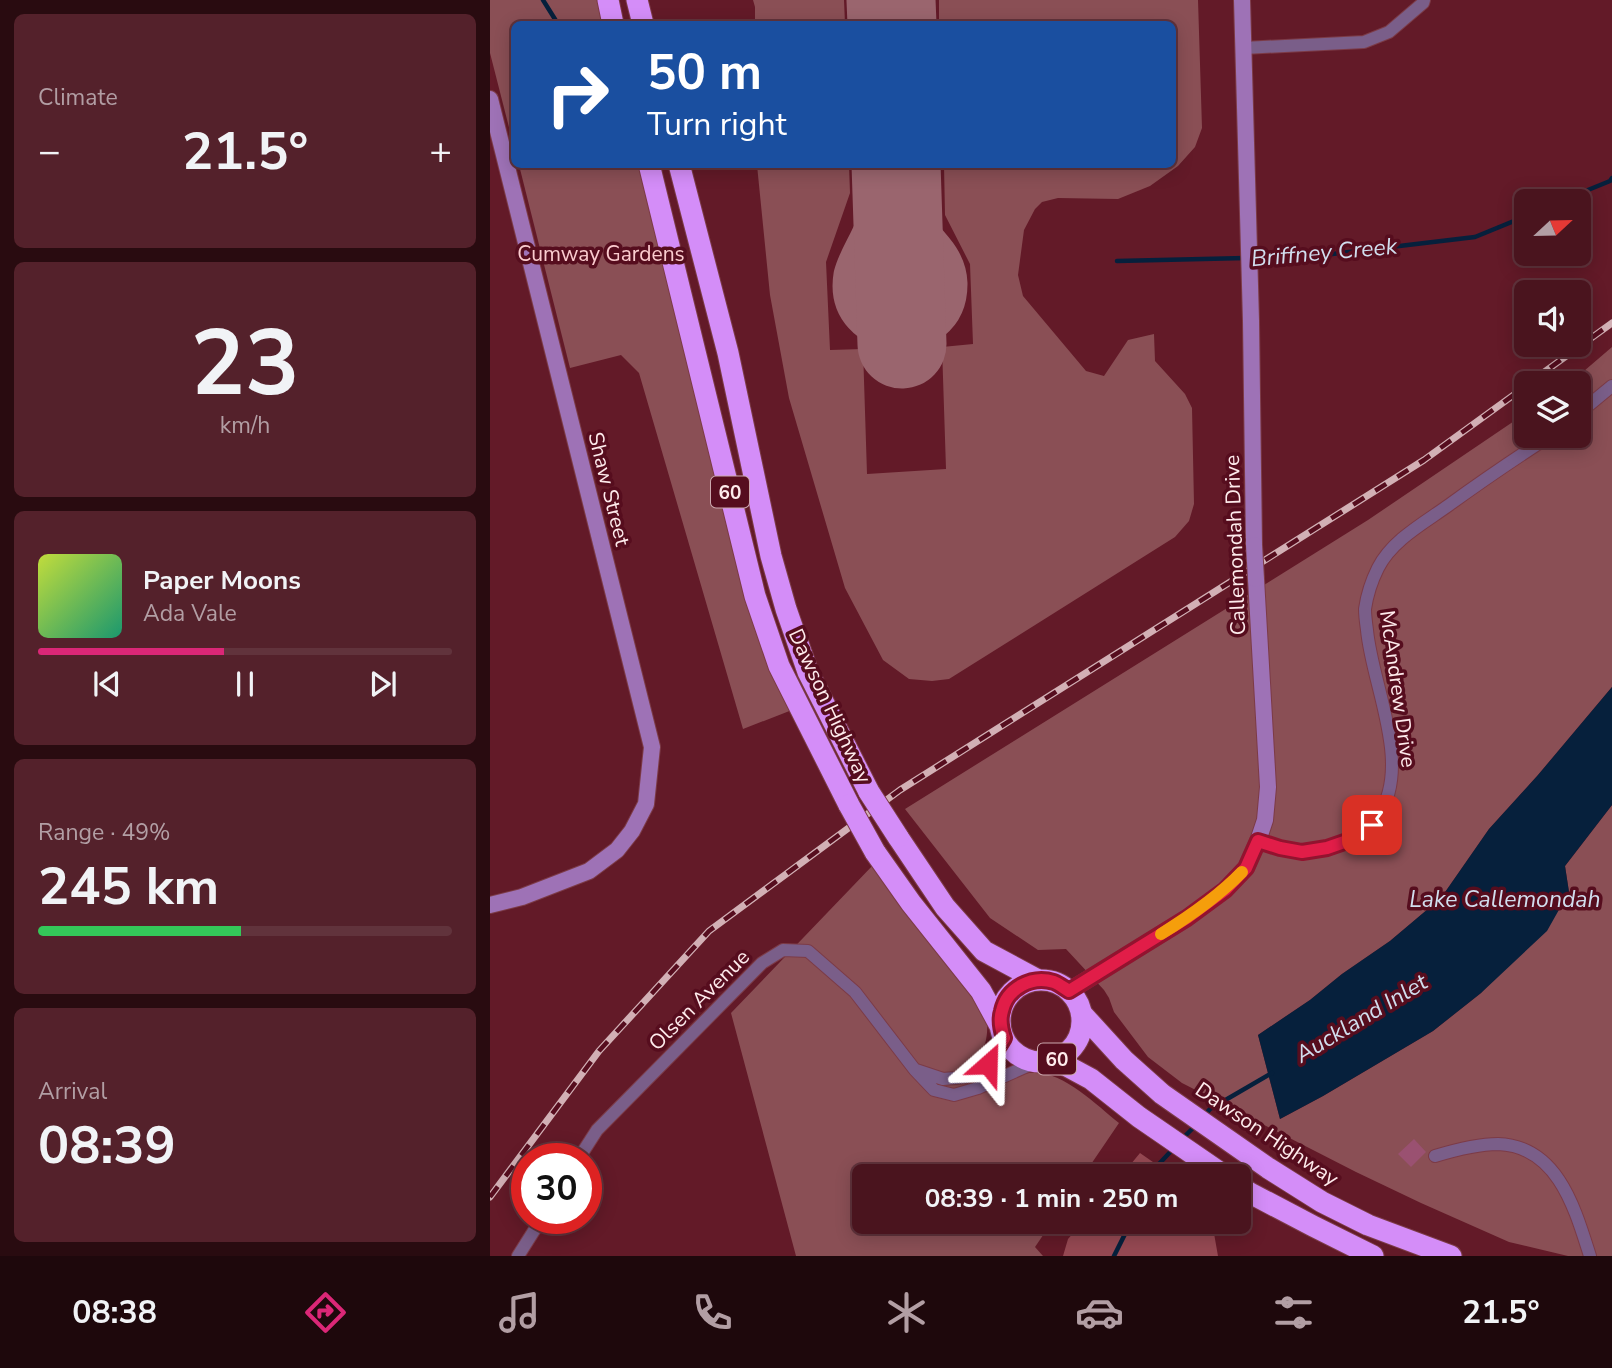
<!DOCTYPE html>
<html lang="en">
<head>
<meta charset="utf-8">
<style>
	:root { --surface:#4a141e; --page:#54212b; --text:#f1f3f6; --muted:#b29ea4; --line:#61333c; --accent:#db2777 }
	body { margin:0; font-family:"Nunito Sans",sans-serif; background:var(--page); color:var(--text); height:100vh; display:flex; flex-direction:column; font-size:26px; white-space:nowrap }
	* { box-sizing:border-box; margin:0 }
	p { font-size:23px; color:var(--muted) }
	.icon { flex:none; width:38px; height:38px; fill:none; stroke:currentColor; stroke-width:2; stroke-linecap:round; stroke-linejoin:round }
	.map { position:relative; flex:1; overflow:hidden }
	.side { display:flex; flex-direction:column; gap:14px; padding:14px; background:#290b10; width:490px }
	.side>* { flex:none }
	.hud { position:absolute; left:21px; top:21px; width:665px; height:147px; border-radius:10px; box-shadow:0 4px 18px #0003,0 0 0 2px var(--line); background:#1a4fa0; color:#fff; overflow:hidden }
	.needle { width:46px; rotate:68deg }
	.tools { position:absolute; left:1024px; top:189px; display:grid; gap:14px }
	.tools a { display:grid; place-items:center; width:77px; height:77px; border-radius:10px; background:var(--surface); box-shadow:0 4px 18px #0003,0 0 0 2px var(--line); font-size:35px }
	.speed { position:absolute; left:21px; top:1143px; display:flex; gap:14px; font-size:35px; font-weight:700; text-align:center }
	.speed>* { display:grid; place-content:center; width:91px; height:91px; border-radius:50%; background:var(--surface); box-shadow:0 4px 18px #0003,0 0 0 2px var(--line); line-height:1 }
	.speed .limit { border:10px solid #d22; background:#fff; color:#111 }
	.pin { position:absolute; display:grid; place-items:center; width:60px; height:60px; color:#fff; margin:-30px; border-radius:14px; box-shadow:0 4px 10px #0006 }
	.me { position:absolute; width:77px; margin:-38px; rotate:25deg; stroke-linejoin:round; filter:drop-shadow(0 0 5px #0008) }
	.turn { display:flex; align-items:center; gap:24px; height:147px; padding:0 21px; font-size:32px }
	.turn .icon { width:91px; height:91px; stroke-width:2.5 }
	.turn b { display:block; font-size:49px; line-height:60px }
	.big { font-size:52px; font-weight:700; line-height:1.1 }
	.side .tile { flex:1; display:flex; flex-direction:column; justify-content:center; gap:10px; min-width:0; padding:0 24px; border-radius:10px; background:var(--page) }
	.side .dial { align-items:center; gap:0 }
	.dial b { font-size:91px; line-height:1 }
	.song { display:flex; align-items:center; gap:21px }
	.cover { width:84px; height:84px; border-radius:10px; background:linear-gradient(135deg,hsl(70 70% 55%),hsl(160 70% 35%)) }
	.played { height:7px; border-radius:4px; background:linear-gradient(90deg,var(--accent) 45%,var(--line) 45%) }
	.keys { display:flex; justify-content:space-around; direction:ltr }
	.heat { display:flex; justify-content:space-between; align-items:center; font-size:38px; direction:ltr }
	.charge { height:10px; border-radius:5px; background:linear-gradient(90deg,#34c759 49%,var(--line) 0) }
	.trip { position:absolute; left:362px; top:1164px; width:399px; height:70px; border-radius:10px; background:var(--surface); box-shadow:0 4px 18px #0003,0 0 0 2px var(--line); font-weight:700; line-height:70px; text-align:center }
	.tab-bar { display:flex; height:112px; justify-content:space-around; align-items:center; background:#1e080c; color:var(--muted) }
	.tab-bar .icon { width:49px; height:49px }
	.tab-bar .on { color:var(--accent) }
	.tab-bar b { font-size:32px; color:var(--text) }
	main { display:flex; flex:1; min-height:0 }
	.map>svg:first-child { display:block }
	.green { fill:#8a4f55 }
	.forest { fill:#964953 }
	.water { fill:#06203c }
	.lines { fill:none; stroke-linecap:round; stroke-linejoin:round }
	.stream { stroke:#06203c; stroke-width:4.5 }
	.taxiway { stroke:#9a656e; stroke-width:35 }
	.runway { stroke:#9a656e; stroke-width:89 }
	.building { fill:#9a5171 }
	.street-casing { stroke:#7c3b47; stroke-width:14 }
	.secondary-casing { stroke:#7c3b47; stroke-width:18 }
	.highway-casing { stroke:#7c3b47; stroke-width:23 }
	.street { stroke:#7a5e89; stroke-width:12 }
	.secondary { stroke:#9e72b6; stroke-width:16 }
	.highway { stroke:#d48df8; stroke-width:21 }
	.rail-casing { stroke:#d2b0b5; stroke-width:7 }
	.rail { stroke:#560d1e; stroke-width:4.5; stroke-dasharray:13; stroke-linecap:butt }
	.secondary-bridge-casing { stroke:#7c3b47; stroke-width:18; stroke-linecap:butt }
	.highway-bridge-casing { stroke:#7c3b47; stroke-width:23; stroke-linecap:butt }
	.secondary-bridge { stroke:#9e72b6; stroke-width:16 }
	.highway-bridge { stroke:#d48df8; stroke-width:21 }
	.route-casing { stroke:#92132f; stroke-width:18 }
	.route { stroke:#e11d48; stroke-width:12 }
	.slow { stroke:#f59e0b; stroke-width:12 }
	.labels { text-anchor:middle; stroke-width:7; stroke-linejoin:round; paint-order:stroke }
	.shield { fill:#560d1e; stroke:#cca8ae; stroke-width:2 }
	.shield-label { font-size:19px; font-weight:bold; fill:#feebec }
	.park-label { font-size:21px; fill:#fbcccf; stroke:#560d1e }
	.street-label { font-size:21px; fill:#feebec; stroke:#560d1e }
	.water-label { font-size:23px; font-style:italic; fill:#d1deee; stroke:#560d1e }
</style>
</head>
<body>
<main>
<section class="side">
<div class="tile"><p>Climate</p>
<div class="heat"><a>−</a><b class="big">21.5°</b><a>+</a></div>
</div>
<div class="tile dial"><b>23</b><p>km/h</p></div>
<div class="tile">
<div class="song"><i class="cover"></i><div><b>Paper Moons</b><p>Ada Vale</p></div></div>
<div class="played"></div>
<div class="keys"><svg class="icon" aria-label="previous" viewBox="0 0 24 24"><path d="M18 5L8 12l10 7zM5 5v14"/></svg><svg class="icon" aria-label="pause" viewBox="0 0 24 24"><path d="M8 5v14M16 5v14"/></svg><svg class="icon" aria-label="next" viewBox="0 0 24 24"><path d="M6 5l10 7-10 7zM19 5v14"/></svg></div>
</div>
<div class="tile"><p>Range · 49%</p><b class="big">245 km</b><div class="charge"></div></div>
<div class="tile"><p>Arrival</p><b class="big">08:39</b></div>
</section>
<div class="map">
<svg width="1122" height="1256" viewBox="0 0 1122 1256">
	<rect width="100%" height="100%" fill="#631a28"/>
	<path class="green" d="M0,0H110L115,24H24V147L0,53Z
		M263,0H354L355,24H265V7Z
		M449,0H708L712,128L705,147L688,166L660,186L628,199L568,198L552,202L545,209L534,230L528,275L533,296L596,371L614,376L638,340L664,334L665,361L695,394L702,408L704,504L699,521L685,537L459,679L442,681L419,679L393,660L355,588L299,398L280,295L267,165H359L360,193L336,262L340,350L373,349L377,474L456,469L452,347L483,344L480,264L455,215L454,165L682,164V24H449Z
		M29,165H148L231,494L302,710L253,729L149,373L131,355L80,368Z
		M1122,347V687L1048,775L999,829L951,898L900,941L852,974L820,1000L768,1035L790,1119L833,1096L943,1031L991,993L1079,892L1075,866L1122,805V1256H1078L1019,1242L931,1203L866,1172L692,1083L658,1057L624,1012L619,998L614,990L576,949L548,950L500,918L415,809L878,520L1036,413V436H1088V383H1080Z
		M385,863L469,971L497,1024C498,1036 495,1048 488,1059L509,1085C518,1081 529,1074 539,1073C572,1069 605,1104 629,1123L593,1176H374V1222H562L545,1247L553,1256H306L241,1013Z"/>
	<path class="forest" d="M650,1153L683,1176H631Z
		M593,1222H722L728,1256H573L578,1239Z"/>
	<path class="water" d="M1122,687V805L1075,866L1079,892L1057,931L991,993L943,1031L833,1096L790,1119L768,1035L820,1000L852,974L900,941L951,898L999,829L1048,775Z"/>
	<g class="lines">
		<path class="stream" d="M53,0L68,24
			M1071,201L1120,181L1122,178
			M764,258L817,257L985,237L1036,216
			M627,261L756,258
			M713,1117L720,1109L782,1073
			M691,1140L705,1126
			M663,1176L668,1165L683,1149
			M624,1256L641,1222"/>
		<path class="taxiway" d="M407,178C397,199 386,220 376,241C371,251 364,263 361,275C349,346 461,355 460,283C459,252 429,236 415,212C407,197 408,180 407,164"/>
		<path class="runway" d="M401,0L402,24
			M406,164L412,344"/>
	</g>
	<path class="building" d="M924,1139L936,1152L921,1167L908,1154Z"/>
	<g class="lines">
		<defs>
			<path id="street" d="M754,48L874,42L899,32L933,3L934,0
				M1088,414L1122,386
				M768,841C804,853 820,853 856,842C869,837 881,827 888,816C923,765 882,686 877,630C876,623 875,615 875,609C877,595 882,580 888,568C902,540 934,523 959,505C992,481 1026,458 1060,436
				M426,1070L453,1079L477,1077L498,1064L514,1038
				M945,1156C965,1150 987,1144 1008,1144C1068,1146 1085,1209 1100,1256
				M89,1158L107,1130L272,963L293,950L318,951L365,992L425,1070L444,1090L464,1095L488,1088L546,1062
				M28,1256L52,1218"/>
			<path id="secondary" d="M752,0L761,321L764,545
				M0,99L162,747L156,804L142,831L127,850L99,871L32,897L0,905
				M579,991L697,918L735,890L756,868L768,841L775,820L778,787L766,579"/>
			<path id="highway" d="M118,0L123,24
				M147,0L153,24
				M159,164L265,596L289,666L359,805
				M189,164L238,353L281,556L296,609L318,672L379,792
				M408,837L455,907L494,951L548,980
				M385,852L421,903L491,991L510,1026
				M510 1021a41 41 0 1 1 82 0a41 41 0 1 1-82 0Z
				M592,1014L634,1060L672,1094L778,1168L832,1202L878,1225L961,1256
				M555,1062L575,1065L601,1079L649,1117L735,1176
				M749,1186L760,1193L823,1226L883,1256"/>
		</defs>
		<use href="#street" class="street-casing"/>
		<use href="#secondary" class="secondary-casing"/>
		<use href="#highway" class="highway-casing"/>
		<use href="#street" class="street"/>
		<use href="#secondary" class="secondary"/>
		<use href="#highway" class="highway"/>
		<defs>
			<path id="rail" d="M1039,383L1122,323
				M0,1197L109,1051L219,931L410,790L934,460L1036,386"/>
		</defs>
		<use href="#rail" class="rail-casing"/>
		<use href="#rail" class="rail"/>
		<defs>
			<path id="secondary-bridge" d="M764,545L766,579"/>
			<path id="highway-bridge" d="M379,792L408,837
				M359,805L385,852"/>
		</defs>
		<use href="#secondary-bridge" class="secondary-bridge-casing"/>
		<use href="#highway-bridge" class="highway-bridge-casing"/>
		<use href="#secondary-bridge" class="secondary-bridge"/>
		<use href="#highway-bridge" class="highway-bridge"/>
	</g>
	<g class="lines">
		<defs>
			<path id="route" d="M498,1064L514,1038C511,1029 509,1020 512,1011C517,988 542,975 564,982C569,984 574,988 579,991L697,918L735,890L756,868L768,841L790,848L812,852L837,848L863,839L882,825"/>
		</defs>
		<use href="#route" class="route-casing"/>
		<use href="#route" class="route"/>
		<path class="slow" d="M671,934C700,916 728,897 752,872"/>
	</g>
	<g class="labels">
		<g class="shield">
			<rect x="221" y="476.5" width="38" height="31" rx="5"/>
			<rect x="548" y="1043.5" width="38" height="31" rx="5"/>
		</g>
		<g class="shield-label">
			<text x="240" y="499">60</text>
			<text x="567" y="1066">60</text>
		</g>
		<g class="park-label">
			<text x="111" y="261">Cumway Gardens</text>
		</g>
		<g class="street-label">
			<text transform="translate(119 489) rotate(76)" y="7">Shaw Street</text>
			<text transform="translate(745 545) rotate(-92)" y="7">Callemondah Drive</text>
			<text transform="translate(908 689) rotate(82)" y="7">McAndrew Drive</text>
			<text transform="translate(340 706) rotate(65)" y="7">Dawson Highway</text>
			<text transform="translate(209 1000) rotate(-45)" y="7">Olsen Avenue</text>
			<text transform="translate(777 1134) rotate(34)" y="7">Dawson Highway</text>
		</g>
		<g class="water-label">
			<text transform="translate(834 252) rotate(-5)" y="8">Briffney Creek</text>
			<text x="1015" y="907">Lake Callemondah</text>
			<text transform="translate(871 1018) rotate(-31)" y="8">Auckland Inlet</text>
		</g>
	</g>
</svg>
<div class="tools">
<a><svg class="needle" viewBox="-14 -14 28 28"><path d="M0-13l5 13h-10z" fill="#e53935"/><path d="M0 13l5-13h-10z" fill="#b29ea4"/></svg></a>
<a><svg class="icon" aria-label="sound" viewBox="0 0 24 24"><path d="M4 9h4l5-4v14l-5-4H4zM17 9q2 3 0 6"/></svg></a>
<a><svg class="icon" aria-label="layers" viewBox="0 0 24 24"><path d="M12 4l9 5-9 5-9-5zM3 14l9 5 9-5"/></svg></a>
</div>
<div class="speed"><div class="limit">30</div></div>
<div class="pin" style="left:882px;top:825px;background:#d93025"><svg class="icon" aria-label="arrive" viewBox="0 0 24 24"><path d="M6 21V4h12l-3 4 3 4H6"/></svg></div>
<svg class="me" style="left:498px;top:1064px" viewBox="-20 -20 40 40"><path d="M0-17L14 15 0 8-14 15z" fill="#e11d48" stroke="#fff" stroke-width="4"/></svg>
<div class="trip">08:39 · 1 min · 250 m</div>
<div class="hud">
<div class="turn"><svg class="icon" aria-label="right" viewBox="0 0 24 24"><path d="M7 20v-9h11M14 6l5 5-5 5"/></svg><div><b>50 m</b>Turn right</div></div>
</div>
</div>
</main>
<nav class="tab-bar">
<b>08:38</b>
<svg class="icon on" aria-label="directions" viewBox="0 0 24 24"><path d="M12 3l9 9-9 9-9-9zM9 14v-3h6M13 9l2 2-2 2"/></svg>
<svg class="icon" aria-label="music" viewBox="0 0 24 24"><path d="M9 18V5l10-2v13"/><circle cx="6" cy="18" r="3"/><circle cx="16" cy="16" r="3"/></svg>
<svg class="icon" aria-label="phone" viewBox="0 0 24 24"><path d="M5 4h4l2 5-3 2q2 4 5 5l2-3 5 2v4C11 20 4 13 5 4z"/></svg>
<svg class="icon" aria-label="climate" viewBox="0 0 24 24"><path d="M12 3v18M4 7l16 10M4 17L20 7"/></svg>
<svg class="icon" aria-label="car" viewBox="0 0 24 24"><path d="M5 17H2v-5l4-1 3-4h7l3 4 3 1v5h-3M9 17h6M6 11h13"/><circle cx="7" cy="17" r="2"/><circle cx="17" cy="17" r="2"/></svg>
<svg class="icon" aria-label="filters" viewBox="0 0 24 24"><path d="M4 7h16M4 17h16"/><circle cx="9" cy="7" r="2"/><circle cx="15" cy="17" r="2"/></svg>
<b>21.5°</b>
</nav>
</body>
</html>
